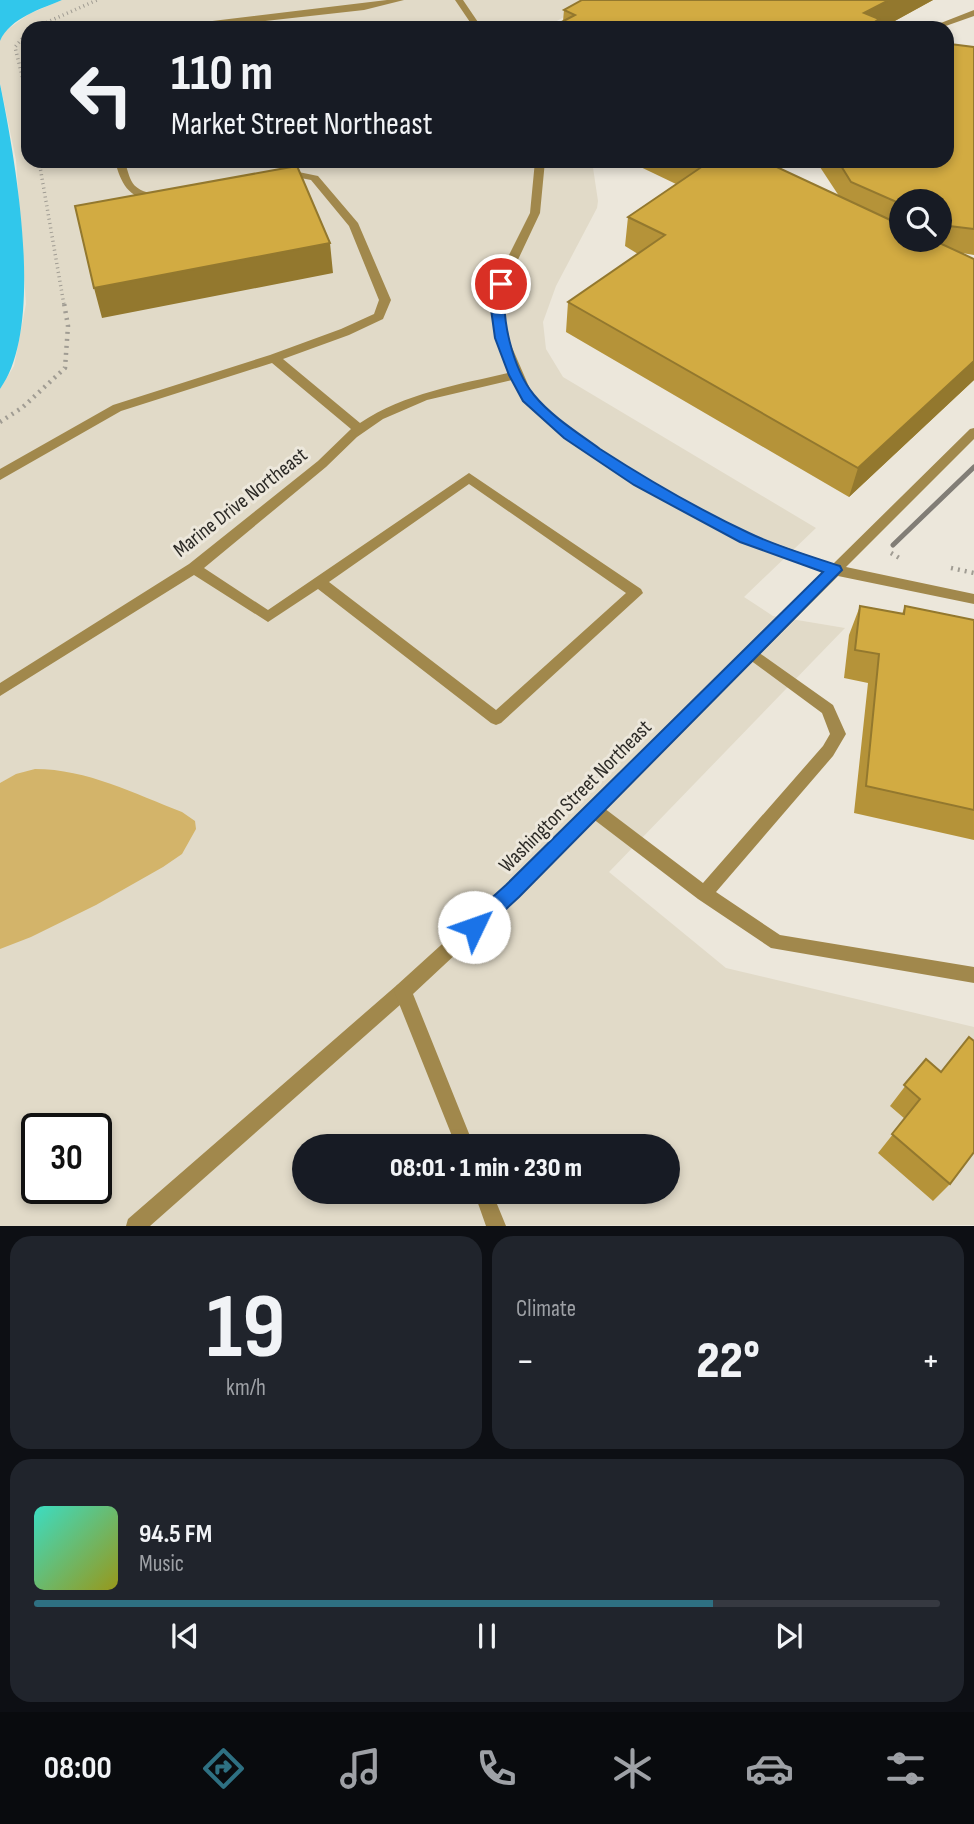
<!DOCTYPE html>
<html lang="en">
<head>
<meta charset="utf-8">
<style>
	:root { --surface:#171b24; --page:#20242c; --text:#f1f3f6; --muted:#9ea1a6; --line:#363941; --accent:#2e7082 }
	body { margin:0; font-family:"Sofia Sans Condensed",sans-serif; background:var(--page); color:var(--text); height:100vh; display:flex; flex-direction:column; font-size:26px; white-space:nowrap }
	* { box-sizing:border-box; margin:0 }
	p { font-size:23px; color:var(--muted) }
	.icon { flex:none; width:38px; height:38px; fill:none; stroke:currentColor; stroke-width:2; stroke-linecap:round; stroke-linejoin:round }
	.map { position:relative; height:1226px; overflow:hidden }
	.details { display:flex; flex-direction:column; gap:10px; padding:10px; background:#0d0f14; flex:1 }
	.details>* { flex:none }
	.hud { position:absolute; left:21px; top:21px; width:933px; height:147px; border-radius:21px; box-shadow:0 4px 10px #0003; background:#171b24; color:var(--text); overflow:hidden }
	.controls { position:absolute; left:889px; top:189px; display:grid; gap:14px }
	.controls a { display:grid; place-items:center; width:63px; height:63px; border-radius:50%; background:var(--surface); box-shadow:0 4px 10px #0003; font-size:35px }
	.speed { position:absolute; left:21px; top:1113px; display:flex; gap:14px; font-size:35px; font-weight:700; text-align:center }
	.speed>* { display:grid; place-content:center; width:91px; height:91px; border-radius:50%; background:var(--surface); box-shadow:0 4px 10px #0003; line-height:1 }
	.speed .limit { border:4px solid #111; border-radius:10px; background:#fff; color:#111 }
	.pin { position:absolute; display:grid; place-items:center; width:60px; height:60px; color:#fff; margin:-30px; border:4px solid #fff; border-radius:50%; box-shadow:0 2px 7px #0007 }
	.me { position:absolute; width:77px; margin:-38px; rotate:48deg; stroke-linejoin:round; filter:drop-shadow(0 0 5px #0008) }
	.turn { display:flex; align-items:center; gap:24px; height:147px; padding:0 35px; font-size:32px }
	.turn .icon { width:91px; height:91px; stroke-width:2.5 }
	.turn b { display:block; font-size:49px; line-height:60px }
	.big { font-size:52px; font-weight:800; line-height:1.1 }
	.details .card { flex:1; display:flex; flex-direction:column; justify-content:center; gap:10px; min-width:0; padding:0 24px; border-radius:21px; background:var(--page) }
	.details .dial { align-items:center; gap:0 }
	.dial b { font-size:91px; line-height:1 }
	.song { display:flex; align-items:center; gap:21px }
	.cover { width:84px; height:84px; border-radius:10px; background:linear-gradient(135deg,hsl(170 70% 55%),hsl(60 70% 35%)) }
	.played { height:7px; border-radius:4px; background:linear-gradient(90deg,var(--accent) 75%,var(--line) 75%) }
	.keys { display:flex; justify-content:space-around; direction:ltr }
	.heat { display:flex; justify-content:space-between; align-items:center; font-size:38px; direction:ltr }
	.details .tiles { flex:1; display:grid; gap:10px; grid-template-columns:1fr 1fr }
	.card:last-child { grid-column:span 2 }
	.trip { position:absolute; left:292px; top:1134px; width:388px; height:70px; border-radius:35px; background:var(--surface); box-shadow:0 4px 10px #0003; font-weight:800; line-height:70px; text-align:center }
	.dock { display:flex; height:112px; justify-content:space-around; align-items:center; background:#090b0e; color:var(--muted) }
	.dock .icon { width:49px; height:49px }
	.dock .on { color:var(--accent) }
	.dock b { font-size:32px; color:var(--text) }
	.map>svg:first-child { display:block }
	.built { fill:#e1dac8; fill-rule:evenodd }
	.green { fill:#d3b46a }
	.water { fill:#31c7eb }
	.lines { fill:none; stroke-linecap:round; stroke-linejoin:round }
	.path-far1 { stroke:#a09c93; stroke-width:3.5; stroke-dasharray:1 3.5; stroke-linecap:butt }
	.path { stroke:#a09c93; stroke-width:4.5; stroke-dasharray:2 5; stroke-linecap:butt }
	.service { fill:#a1884c; fill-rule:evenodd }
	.minor { fill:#a1884c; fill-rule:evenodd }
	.rail { stroke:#817d76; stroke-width:5 }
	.wall { fill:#b59339; fill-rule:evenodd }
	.shaded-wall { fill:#93782e }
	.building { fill:#d2ab42; stroke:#93782e; stroke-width:2 }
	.route { fill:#1a73e8; stroke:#114b97; stroke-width:2 }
	.labels { text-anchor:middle; stroke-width:6; stroke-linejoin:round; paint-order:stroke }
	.street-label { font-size:21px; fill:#2c2a26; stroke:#ece7db }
</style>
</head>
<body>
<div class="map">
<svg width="974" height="1226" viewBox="0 0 974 1226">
	<rect width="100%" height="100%" fill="#ece7db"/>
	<path class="built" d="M62,0H595L544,28H28V161H592L598,201L597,208L556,286L543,322L546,349L563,377L816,528L744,597L773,616L845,628L609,872L726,968L974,1027V1225L0,1226V389L14,366L26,304L16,160L0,83V41L4,32L29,14ZM37,1129H96V1188H37ZM304,1146H668V1192H304Z"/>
	<path class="green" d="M35,769C87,769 135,794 182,812L195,821L196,829L182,854L163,867L96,905L31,937L0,949V783L16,774Z"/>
	<path class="water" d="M0,0H62C41,9 10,18 0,41Z
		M0,84C15,158 46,326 0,389Z"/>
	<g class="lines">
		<path class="path-far1" d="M34,28L97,0
			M28,32L15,47L28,100
			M39,161L64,305"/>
		<path class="path" d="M0,422L23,407L65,368L68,326L64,303
			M891,553L901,559
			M951,568L974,573"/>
		<path class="service" d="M387,0H404L364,10L202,28H175L179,25Z
			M974,10V16L940,28H928Z
			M115,161H125C131,185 133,190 158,195V199C130,202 121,184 115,161Z
			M284,169L318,176L358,223L391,300L383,319L349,335L283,359L360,423C406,392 463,384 516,371L522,375L516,379L427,400L383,419L357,437L326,467L204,568L268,610L469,473L641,589L643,593L501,723L496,725L491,723L318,589L268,622L194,575L0,696V683L189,564L318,461L351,429L272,363L121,411L0,480V469L113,405L270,355L341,329L374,314L379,300L349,226L311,180L280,174L279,172ZM469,484L626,593L496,710L329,582Z
			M751,647L833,705L846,734L833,756L716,892L780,935L974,967V983L771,948L698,899L588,815L586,810L588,805L594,803L600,805L703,883L823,746L830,734L822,713L746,657L744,653L746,649Z
			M403,983L409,985L412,991L409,997L150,1226H126L128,1219L397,985Z"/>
		<path class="minor" d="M455,0H463L482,28H474Z
			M535,161H545L540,213L507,283L502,302L508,338L533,396L573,431L644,479L751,535L833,564L970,429L974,428V439L846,567L974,594V604L838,576L518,896L413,994L474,1146H456L394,991L397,985L506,886L825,572L741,541L634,485L565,437L524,401L510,375L496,338L490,302L495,283L530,213Z
			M474,1192H492L506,1226H486Z"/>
		<path class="rail" d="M893,545L974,467"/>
	</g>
	<path class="wall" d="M582,0H933L882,28H554V26L563,21L564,10Z
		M974,47V255L962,253L974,259V380L849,497L566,332L568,302L638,254L625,246L628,217L676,184L628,161H764L839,196L818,164V161H947ZM901,201H940V240H901Z
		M860,606L902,614L905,606L974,620V840L854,813L868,683L844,678L849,635Z
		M926,1059L950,1184L933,1201L878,1153L905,1119L890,1106Z"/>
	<path class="shaded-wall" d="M889,0H933L882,28H861L864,13Z
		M330,243L333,273L102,318L94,288Z
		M974,361V380L849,497L858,468Z"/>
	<path class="building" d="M582,0H889L864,13L879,19L866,28H558L554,26L575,15L564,10Z
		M950,44L974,47V229L949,226L940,222V201H901V204L851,182L838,161H947V45Z
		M693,161H764L901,225V240H933L974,259V361L858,468L568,302L665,235L628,217L703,166Z
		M297,166L330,243L94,288L75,206Z
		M860,606L904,614L905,606L974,620V810L866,786L879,654L855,650Z
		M969,1037L974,1041V1152L950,1184L892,1134L920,1099L904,1085L926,1059L941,1072Z"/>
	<path class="route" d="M501,280L507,284C499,315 513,369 534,395C551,416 578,433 600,449C648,480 698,509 749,533C778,547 810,556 840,566L842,570L519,897L480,933L474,935L467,933L464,927L467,920L506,885L823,572L740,542L634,485L564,438L523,401L509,375L495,338L490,302L495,284Z"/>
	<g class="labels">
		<g class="street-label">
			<text transform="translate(240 502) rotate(-38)" y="7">Marine Drive Northeast</text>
			<text transform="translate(575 796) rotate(-45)" y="7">Washington Street Northeast</text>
		</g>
	</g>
</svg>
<div class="controls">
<a><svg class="icon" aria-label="search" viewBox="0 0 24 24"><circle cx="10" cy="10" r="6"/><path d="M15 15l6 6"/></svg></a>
</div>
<div class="speed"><div class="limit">30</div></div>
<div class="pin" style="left:501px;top:284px;background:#d93025"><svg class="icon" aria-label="arrive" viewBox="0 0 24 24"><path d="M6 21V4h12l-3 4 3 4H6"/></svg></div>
<svg class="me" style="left:474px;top:927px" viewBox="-20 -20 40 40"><circle r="19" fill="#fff"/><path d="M0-13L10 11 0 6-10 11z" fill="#1a73e8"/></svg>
<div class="trip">08:01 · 1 min · 230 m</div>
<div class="hud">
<div class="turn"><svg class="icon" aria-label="left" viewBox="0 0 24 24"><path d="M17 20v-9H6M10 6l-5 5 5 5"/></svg><div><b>110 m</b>Market Street Northeast</div></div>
</div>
</div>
<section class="details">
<div class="tiles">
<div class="card dial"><b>19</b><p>km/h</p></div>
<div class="card"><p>Climate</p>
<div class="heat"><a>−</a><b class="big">22°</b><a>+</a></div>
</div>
<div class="card">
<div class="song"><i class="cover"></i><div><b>94.5 FM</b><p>Music</p></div></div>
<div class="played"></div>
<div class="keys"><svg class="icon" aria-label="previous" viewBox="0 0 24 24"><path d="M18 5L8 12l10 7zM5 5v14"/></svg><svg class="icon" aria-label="pause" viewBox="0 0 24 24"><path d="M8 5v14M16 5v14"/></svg><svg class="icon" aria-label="next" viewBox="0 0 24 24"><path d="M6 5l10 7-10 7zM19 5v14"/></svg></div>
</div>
</div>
</section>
<nav class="dock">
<b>08:00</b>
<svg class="icon on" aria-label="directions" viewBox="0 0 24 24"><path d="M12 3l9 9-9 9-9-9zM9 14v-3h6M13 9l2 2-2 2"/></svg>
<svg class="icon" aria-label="music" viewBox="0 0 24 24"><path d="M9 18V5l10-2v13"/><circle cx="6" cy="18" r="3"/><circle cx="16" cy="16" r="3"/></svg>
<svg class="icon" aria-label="phone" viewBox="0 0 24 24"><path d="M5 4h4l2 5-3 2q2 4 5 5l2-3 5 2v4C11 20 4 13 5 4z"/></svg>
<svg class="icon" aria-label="climate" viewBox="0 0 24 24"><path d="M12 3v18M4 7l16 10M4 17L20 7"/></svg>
<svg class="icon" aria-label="car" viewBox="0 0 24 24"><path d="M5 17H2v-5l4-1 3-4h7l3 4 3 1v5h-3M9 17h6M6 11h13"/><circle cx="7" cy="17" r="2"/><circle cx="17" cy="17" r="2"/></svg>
<svg class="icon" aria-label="filters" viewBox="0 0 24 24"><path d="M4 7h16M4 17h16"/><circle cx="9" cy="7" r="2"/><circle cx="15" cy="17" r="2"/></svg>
</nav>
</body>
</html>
